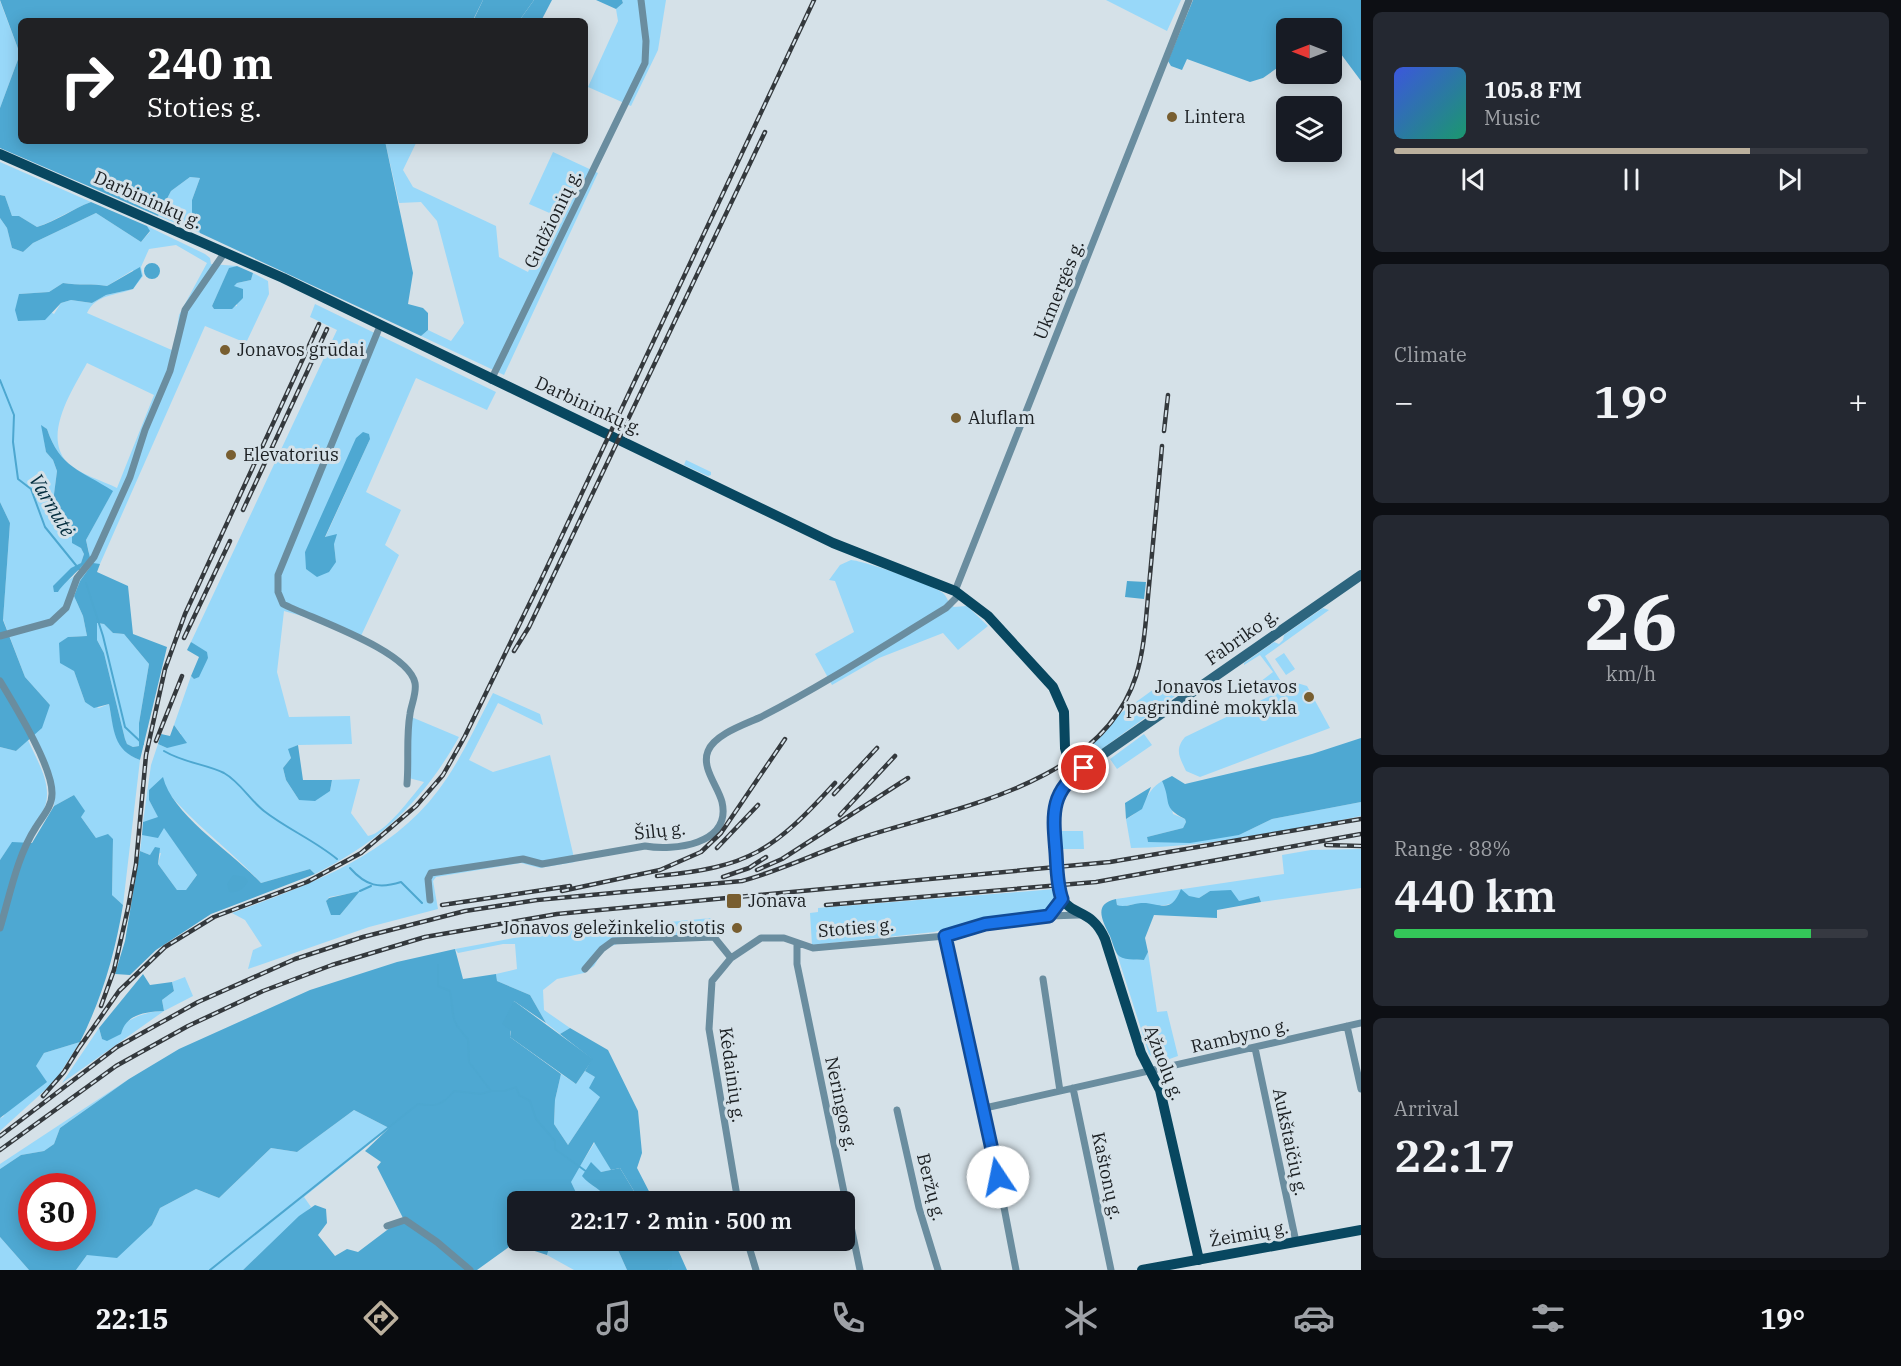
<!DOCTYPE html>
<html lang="en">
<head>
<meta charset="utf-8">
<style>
	:root { --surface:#171b24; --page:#242831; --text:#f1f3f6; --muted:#9ea1a6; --line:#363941; --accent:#bbb09d }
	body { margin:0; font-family:"IBM Plex Serif",serif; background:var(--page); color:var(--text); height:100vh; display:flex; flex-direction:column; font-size:22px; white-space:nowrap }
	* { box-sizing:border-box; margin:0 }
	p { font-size:20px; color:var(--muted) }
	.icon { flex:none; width:33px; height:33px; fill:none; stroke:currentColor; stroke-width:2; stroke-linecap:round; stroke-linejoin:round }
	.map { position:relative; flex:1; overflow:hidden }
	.drawer { display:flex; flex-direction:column; gap:12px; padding:12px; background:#0d0f14; width:540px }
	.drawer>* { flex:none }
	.banner { position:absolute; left:18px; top:18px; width:570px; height:126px; border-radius:9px; box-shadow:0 3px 15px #0003; background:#202124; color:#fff; overflow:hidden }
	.needle { width:39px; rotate:270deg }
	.fabs { position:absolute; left:1276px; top:18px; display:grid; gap:12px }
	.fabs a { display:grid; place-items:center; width:66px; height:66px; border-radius:9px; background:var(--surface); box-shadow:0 3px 15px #0003; font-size:30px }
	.speed { position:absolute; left:18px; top:1173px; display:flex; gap:12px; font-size:30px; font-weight:700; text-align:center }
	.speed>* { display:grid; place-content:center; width:78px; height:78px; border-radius:50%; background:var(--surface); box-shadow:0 3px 15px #0003; line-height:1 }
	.speed .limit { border:9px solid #d22; background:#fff; color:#111 }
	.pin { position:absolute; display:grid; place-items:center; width:51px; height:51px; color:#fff; margin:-26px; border:3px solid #fff; border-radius:50%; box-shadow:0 2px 6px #0007 }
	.me { position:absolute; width:66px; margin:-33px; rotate:349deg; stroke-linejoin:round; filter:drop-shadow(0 0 4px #0008) }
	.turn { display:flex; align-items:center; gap:21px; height:126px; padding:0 30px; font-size:27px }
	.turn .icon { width:78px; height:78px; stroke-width:2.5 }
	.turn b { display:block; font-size:42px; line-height:51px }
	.big { font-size:45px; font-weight:600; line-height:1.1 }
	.drawer .tile { flex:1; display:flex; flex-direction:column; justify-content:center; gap:9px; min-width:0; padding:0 21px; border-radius:9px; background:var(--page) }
	.drawer .dial { align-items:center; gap:0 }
	.dial b { font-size:78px; line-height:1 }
	.song { display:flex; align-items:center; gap:18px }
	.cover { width:72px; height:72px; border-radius:9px; background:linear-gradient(135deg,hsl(230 70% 55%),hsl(160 70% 35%)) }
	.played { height:6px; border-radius:3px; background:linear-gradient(90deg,var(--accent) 75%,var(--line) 75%) }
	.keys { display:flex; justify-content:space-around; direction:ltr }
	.heat { display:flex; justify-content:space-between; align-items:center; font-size:33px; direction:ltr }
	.charge { height:9px; border-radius:4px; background:linear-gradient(90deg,#34c759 88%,var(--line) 0) }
	.trip { position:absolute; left:507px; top:1191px; width:348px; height:60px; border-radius:9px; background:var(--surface); box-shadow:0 3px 15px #0003; font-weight:600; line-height:60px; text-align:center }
	.menu { display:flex; height:96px; justify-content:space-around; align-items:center; background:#090b0e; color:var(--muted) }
	.menu .icon { width:42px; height:42px }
	.menu .selected { color:var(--accent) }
	.menu b { font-size:27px; color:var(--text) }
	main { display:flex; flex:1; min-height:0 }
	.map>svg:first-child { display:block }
	.green { fill:#98d8f9; fill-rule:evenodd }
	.forest { fill:#4ea8d2; fill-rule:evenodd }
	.water { fill:#4da7d0 }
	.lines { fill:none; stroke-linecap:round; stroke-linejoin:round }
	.stream { stroke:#4da7d0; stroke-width:2 }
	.street { stroke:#6a8d9f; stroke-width:7 }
	.secondary { stroke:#2d657e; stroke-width:10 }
	.primary { stroke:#084760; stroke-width:10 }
	.rail-casing { stroke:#34393d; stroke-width:4.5 }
	.rail { stroke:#d5e1e8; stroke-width:2; stroke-dasharray:7; stroke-linecap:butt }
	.route-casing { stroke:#114b97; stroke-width:15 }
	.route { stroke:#1a73e8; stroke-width:10 }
	.poi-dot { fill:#785e30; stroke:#d5e1e8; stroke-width:2 }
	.labels { text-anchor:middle; stroke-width:6; stroke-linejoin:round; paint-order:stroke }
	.poi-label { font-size:18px; fill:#1b1f22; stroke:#d5e1e8; text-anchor:start }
	.street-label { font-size:18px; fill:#1b1f22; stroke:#d5e1e8 }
	.water-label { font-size:20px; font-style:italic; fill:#042e3f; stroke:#d5e1e8 }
</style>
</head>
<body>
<main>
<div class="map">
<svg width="1361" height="1270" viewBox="0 0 1361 1270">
	<rect width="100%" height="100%" fill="#d5e1e8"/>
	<path class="green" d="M622,0H666L658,50L631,106L588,87L618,21L616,9L623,3Z
		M1106,0H1181L1167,31Z
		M0,1L20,54L0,108Z
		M385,141H417L403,170L413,187L496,226L499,257L528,272L554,215L529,204L553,152L598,173L504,375L421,336L428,330L451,341L464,323L437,221L421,202L399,203Z
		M0,162L91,202C72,209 57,220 37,227L19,216H12L5,196L0,195Z
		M190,177L200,178L192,200L200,233L158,216L171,191Z
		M96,213L141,242L150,232L147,226L205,254L210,258L211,264L237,266L229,269L212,306L214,309L237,306L236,288L233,286L237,283L251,280L253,273L268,281L269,294L246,343L205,326L100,564H93L80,581L74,596L83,616L87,636L68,637L74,671L85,702L99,708L109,704C113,726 116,751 140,760L123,905L112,895L113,839L96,838L81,817L74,795L54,806L55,789L32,737L50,705L25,677L3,619L10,523L0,502V218L7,228L12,248L23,252L33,243ZM176,245L207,263L179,315L174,351L87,313C96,294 115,296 133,289L143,276L141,267L149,249ZM133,270V289L106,295L92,303L71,300L61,303L54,314L19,294L49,292L63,283C79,286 92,283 107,286ZM87,363L154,395L117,488C103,481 79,474 67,462C42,435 73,389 87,363ZM42,426L47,429C60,468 81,470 112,492L86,540L89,552L76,575L61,585L81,563L84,554L72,529L59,516L53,502L57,471L53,460L46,452Z
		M315,304L496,392L487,410L416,378L366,492L401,510L385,545L399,555L360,638L309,618L284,611L277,672L289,717L350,716L352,744L298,745L289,749L291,758L283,768L286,780L299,800L330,791L332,780L360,779L351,813L368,836C386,833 412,796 424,782L405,777L409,716L459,737C423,801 381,841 315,874L310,869L261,883C231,850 194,825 166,790L149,800L159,818L143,822L151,765L158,744L167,748L181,734L174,725L191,676L194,679L208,658L191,642L337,330L310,317ZM370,439L325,538L334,544L336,562L305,552Z
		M686,460L711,472V475L708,476L684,465Z
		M851,560C865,561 933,585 943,593C948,598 947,602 954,607L967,606L988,626L958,650L943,633L879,658L832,685L815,654L854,632L835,581L829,580L840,565Z
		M1323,608L1329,610L1265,656L1282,683L1262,695L1256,685L1273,672L1260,655L1244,665V663L1274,642L1279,644L1283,640L1284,635Z
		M97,623L104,624L113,633L124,634L149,664L139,723V746L133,747L127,744L125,739L104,653L97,640Z
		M1284,653L1295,669L1286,675L1275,659Z
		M1165,681L1175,696L1085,761H1075L1073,758L1100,736L1121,713Z
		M1297,683L1307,686L1330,728L1200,777L1186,771C1180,758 1174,750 1185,737Z
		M493,693L540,714L543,725L498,703L469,760L493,772L550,755L575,862L540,868L521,863L436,877L433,881L438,909L369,927L248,969L253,950L262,946L245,920L232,913C312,884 398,853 447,778C465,751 478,721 493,693ZM359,892L340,915L326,902L329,897Z
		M1144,734L1152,745L1117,769L1110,759Z
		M28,740C37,761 54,786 44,809C38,821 29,831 24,843H12L0,860V747L16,751Z
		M1162,781L1167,791L1173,814L1185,819L1186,822L1183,828L1147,837L1148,842L1239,835L1272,819L1361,802V816C1284,832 1209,846 1131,848L1126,819C1148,809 1143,792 1162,781Z
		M164,827L197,875L186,890H177L158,864L161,853L150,855L140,851L142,835H150Z
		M1059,831H1083L1084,849H1061Z
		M1361,849V888L1261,902L1259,896L1239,901L1210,891L1199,898C1185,895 1179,903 1166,905C1152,908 1136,901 1123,907L1117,905L1116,899L1284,874L1282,855L1311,850Z
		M1055,889V902L1043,913L983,919L934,932L812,945L810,913L818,912V908Z
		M711,918L712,938L617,944L604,949L594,966L584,973L557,979L543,990L544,1010L570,1028L560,1034L546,1023L530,995L497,981L496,974L517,969L515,944H503L458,953L455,949L514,938L658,920L659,923Z
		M1148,952L1157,1012L1167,1011L1178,1056C1167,1060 1158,1064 1149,1054L1117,954L1125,958L1144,960Z
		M185,977L193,996L164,1011L62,1083L99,1028L102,1039C125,1024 135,1012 164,1011L162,1000L174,991L172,982Z
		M80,1042L55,1081L0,1131V1118L3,1117L44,1053Z
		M585,1071L595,1077L600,1097L568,1145L554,1124L555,1100L561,1074L576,1084Z
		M129,1079L60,1128L54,1144L44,1151L21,1155L0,1169V1164Z
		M354,1110L389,1128L304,1197L311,1207L243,1270H76L87,1255L152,1225L160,1208L196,1189L219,1198L271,1148L297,1152Z
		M595,1142L611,1170L601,1172L608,1201H580L570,1182Z
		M0,1237L29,1270H0Z
		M551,1241H614L627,1270H574L547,1255Z"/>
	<path class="forest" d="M0,0H483L473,20L21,21V141H385L413,273L408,304L423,308L428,313V330L421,336L200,233L192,212V200L200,178L190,177L171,191L158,216L0,148V108L20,54Z
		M534,0H552L541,21H519Z
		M596,0H622L623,3L616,9Z
		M1193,0H1361V81L1332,42V28H1287V61L1263,78L1250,82L1187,59L1182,70L1171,66L1168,61Z
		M0,195L5,196L12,216H19L37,227C57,221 72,209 91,202L147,226L150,231L141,242L96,213L33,243L23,252L12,248L7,228L0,218Z
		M237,266L253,273L251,280L237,283L234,286L243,289V298L232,309H214L212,306L229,268Z
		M140,267L142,276L133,289L106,295L92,303L71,300L61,303L45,320L18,321L15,310L19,294L49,292L63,283C79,286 92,283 107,286Z
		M41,425L47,429C60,468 81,470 113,491L86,540L90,558C83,566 60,587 58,592H54L53,586L71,568L81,563L84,554L81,548L72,543V529L59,516L53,502L57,471L53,460L46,452Z
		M363,432L369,434L370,439L325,537L337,534L334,544L336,562L329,572L317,577L306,569L305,552L356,438Z
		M0,502L10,523L3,620L25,677L50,705L42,728L16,751L0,747Z
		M93,563L100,564L97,572L128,586L133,634L167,647L140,760C113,750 114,730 109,704L94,708L85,702L74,671L60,663L59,643L68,637L87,636L83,616L74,596L80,581ZM97,623L104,624L113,633L124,634L149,664L139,723V746L133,747L127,744L125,739L104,653L97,640Z
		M191,642L207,652L208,658L199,677L194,679L191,676L199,657L187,650Z
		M174,725L187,743L167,748L158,744L161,734L170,736Z
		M1361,738V802L1272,819L1239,835L1190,843L1148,842L1147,837L1183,828L1186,822L1185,819C1161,807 1172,802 1162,781L1172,776L1185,784L1312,754Z
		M298,745L303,780H332L330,791L315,801L299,800L286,780L283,768L291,758L288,749Z
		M163,777C172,815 233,853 261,883L310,869L315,874L211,914L156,950L130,975L115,974L125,941L140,851L150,855L155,847L160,848L158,864L177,890H186L197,875L164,828L158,838L142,835L143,822L158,817L149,800V790Z
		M1151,787L1142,809L1126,819L1125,803Z
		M74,795L85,811L81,817L96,838L108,834L113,839L112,895L123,905C115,954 102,998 80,1042L44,1053L36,1066L47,1082L0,1118V860L12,842L32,843L54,806Z
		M1181,889L1189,896L1199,898L1210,891L1231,890L1239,901L1259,896L1261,902L1217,910V918L1154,915L1145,938L1148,952L1144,960C1136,959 1122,961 1117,954C1114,949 1112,941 1110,936C1102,920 1093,904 1116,899L1117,905C1124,908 1132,904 1141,903C1160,902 1170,916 1181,889Z
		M455,949L463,979L496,974L497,981L530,995L546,1023L514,1001L510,1037L561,1074L555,1100L554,1124L568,1145L600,1097L589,1088L595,1077L585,1071L592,1059L560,1034L570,1028L608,1050L638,1111L642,1153L637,1168L654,1201H640L620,1168L611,1170L594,1142L571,1182L580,1201L518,1202V1240L551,1241L547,1255L513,1244L477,1270H243L299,1216L315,1205L326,1209L327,1223L318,1235L335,1256L347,1249L358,1252L403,1218L377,1167L381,1162L365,1151L389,1128L354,1110L297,1152L271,1148L219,1198L196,1189L160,1208L152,1225L117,1258L87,1255L76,1270H29L0,1237V1169L21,1155L44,1151L54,1144L60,1128L129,1079L179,1049L310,990L397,962ZM32,1186H82V1238H32Z
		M143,974L150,985L172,982L174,991L162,1000L164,1011C145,1012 126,1014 121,1034L107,1041L102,1039L99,1028Z
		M665,1241H674L687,1270H668L672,1251Z"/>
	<path class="water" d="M483,0H534L519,21H473Z
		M144 271a8 8 0 1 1 16 0a8 8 0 1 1-16 0Z
		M1127,581L1146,582L1144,599L1125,597Z
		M233,875L245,877L248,881C245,889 237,893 229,892L227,884Z
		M360,891L340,915H331L326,901L329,898Z
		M514,1001L593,1059L576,1084L510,1037L511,1031L502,1024Z
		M591,1162L601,1172L620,1168L640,1201H608C603,1189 590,1186 582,1176Z
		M614,1241H665L672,1251V1265L668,1270H627Z"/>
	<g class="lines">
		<path class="stream" d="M0,380L14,415L13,442L18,479L31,489L45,527L79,569
			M86,583L103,636L125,727L143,744
			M164,751C184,763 206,764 224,773C240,782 250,800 264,811C287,829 314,840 337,859
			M350,868C366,886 379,889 401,882L422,903
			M360,891L371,886
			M438,965V986L450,991C455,1016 448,1018 468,1039L469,1062L491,1091H504L516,1087L519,1095L530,1101L536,1119L555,1141V1149L587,1172
			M210,1270L418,1104C436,1107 443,1105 454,1091L481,1094L491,1091"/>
		<path class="street" d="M380,326L278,575V592L283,604C312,619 408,650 415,683C417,693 411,705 410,714C406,737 409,761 407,784
			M491,380L645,63L646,41L641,0
			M955,591L1189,0
			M0,636L51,622L66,608L77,578L94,557L130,477L145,430L170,371L185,310L225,252
			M0,681C15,706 53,767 52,794C52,807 42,817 36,827C17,856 10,895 0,928
			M430,900L428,879L431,873L523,859L542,864L645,846C673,851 732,845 722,802C718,786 701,768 708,751C715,734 746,724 761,717C825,684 885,645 946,608L960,594
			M1049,916L1079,915
			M945,936L985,1108L1016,1270
			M797,944V964L860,1270
			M731,958L712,981L709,1029L738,1202
			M585,969L602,949L613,941L714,937L731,958L761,938H784L813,948L945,936L985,924L1049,916L1062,899
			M1043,979L1060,1091
			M1347,1026L1361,1089
			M1255,1048L1296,1242
			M1073,1088L1111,1270
			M985,1108L1361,1023
			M897,1110L919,1208L938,1270
			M387,1226L405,1220L437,1242L470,1270
			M747,1240L756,1270"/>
		<path class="secondary" d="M1073,775L1361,575"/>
		<path class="primary" d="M0,154L283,278L833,543L955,591L988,616L1053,687L1064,712L1065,748L1073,775C1065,783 1059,791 1056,802C1052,816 1054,888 1062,899C1074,917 1092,909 1105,939L1141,1053L1160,1090L1199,1260
			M1142,1270L1361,1230"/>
		<defs>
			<path id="rail" d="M1164,431L1168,395
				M243,510L327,329
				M184,638L230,541
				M514,651L529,627L765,132
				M156,741L182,676
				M834,794L877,748
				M840,815L895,756
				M1326,845L1361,846
				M717,848L758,805
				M757,870L782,859L908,778
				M657,876C750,867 773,851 835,783
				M723,877L749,868L766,857
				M562,891L660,870L701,852L721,833L785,739
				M442,905L570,886
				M826,905L1096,882L1361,834
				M101,1006L114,970L128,908L136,864L146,755L165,669L185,614L319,324
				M79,1048L119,991L165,947L214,917L307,882L361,853L416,806L443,775L465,736L541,580L814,0
				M43,1096L64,1072L82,1043
				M0,1136L117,1047L198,1002L295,959L363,937L465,911L537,900L742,881C782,870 818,852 857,839C951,808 1101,786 1136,676C1145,647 1146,616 1149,586C1153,540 1158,493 1162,446
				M0,1150L116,1066L188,1026L263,991L332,965L425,937L557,914L1110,862L1361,819"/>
		</defs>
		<use href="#rail" class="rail-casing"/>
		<use href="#rail" class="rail"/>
	</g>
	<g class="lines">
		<defs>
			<path id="route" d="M998,1177L945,936L985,924L1049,916L1062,899C1057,885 1057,869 1056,853C1053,815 1049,792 1084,768"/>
		</defs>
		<use href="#route" class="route-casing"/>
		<use href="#route" class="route"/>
	</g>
	<g class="poi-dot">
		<circle cx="1172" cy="117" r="6"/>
		<circle cx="225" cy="350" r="6"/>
		<circle cx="956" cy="418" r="6"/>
		<circle cx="231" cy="455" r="6"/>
		<circle cx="1309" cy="697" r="6"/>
		<rect x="726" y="893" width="16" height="16" rx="3"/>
		<circle cx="737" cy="928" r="6"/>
	</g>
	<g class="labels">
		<g class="poi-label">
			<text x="1184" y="123">Lintera</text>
			<text x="237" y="356">Jonavos grūdai</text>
			<text x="968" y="424">Aluflam</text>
			<text x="243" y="461">Elevatorius</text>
			<text x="1297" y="693" text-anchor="end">Jonavos Lietavos<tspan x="1297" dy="21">pagrindinė mokykla</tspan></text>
			<text x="748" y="907">Jonava</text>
			<text x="725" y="934" text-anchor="end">Jonavos geležinkelio stotis</text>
		</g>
		<g class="street-label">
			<text transform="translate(148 200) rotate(24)" y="6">Darbininkų g.</text>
			<text transform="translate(553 219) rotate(-64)" y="6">Gudžionių g.</text>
			<text transform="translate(1059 290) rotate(-68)" y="6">Ukmergės g.</text>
			<text transform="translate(589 406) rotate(25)" y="6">Darbininkų g.</text>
			<text transform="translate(1242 637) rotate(-35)" y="6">Fabriko g.</text>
			<text transform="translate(660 831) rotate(-6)" y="6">Šilų g.</text>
			<text transform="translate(856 928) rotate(-5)" y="6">Stoties g.</text>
			<text transform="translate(1240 1036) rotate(-13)" y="6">Rambyno g.</text>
			<text transform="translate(1164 1063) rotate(69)" y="6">Ąžuolų g.</text>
			<text transform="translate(732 1075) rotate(82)" y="6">Kėdainių g.</text>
			<text transform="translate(841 1104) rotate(78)" y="6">Neringos g.</text>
			<text transform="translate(1290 1142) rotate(78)" y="6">Aukštaičių g.</text>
			<text transform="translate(1107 1176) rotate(78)" y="6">Kaštonų g.</text>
			<text transform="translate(931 1187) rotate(76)" y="6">Beržų g.</text>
			<text transform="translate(1249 1234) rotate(-10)" y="6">Žeimių g.</text>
		</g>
		<g class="water-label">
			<text transform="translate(52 505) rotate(59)" y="7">Varnutė</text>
		</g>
	</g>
</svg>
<div class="fabs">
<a><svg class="needle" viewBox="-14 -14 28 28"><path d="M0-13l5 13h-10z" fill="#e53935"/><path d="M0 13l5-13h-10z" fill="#9ea1a6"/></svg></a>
<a><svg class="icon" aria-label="layers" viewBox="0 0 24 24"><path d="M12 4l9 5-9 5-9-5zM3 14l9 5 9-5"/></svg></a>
</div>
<div class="speed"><div class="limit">30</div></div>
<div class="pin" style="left:1084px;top:768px;background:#d93025"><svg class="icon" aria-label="arrive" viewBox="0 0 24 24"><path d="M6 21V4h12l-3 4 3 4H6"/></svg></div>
<svg class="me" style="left:998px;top:1177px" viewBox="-20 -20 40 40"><circle r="19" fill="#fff"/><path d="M0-13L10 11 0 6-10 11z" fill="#1a73e8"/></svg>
<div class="trip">22:17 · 2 min · 500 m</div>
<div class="banner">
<div class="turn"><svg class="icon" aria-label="right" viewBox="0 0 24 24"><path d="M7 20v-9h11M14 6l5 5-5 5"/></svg><div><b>240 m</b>Stoties g.</div></div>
</div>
</div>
<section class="drawer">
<div class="tile">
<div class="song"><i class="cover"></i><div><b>105.8 FM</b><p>Music</p></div></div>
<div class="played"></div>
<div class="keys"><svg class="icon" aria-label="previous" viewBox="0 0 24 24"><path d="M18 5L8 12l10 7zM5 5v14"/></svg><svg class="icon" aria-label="pause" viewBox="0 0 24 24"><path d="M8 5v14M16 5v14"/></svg><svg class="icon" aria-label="next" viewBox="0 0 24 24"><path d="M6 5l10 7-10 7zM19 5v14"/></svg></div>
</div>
<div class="tile"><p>Climate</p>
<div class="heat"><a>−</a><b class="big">19°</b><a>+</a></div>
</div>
<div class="tile dial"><b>26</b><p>km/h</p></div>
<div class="tile"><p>Range · 88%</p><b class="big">440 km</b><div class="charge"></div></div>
<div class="tile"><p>Arrival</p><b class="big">22:17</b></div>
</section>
</main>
<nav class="menu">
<b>22:15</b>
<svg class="icon selected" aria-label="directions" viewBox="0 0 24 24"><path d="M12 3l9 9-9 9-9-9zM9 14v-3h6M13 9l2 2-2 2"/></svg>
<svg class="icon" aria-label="music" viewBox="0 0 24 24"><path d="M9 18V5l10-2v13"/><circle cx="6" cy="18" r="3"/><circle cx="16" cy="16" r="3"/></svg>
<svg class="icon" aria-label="phone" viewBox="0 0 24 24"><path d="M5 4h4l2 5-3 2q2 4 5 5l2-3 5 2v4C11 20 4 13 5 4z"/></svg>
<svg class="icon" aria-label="climate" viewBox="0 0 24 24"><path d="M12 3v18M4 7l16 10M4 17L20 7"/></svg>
<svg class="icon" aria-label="car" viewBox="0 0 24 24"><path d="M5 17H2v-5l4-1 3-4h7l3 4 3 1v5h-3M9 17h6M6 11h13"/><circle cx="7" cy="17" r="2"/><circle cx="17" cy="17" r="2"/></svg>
<svg class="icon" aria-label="filters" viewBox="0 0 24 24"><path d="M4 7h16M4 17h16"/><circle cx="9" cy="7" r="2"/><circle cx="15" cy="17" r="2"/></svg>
<b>19°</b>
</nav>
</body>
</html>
